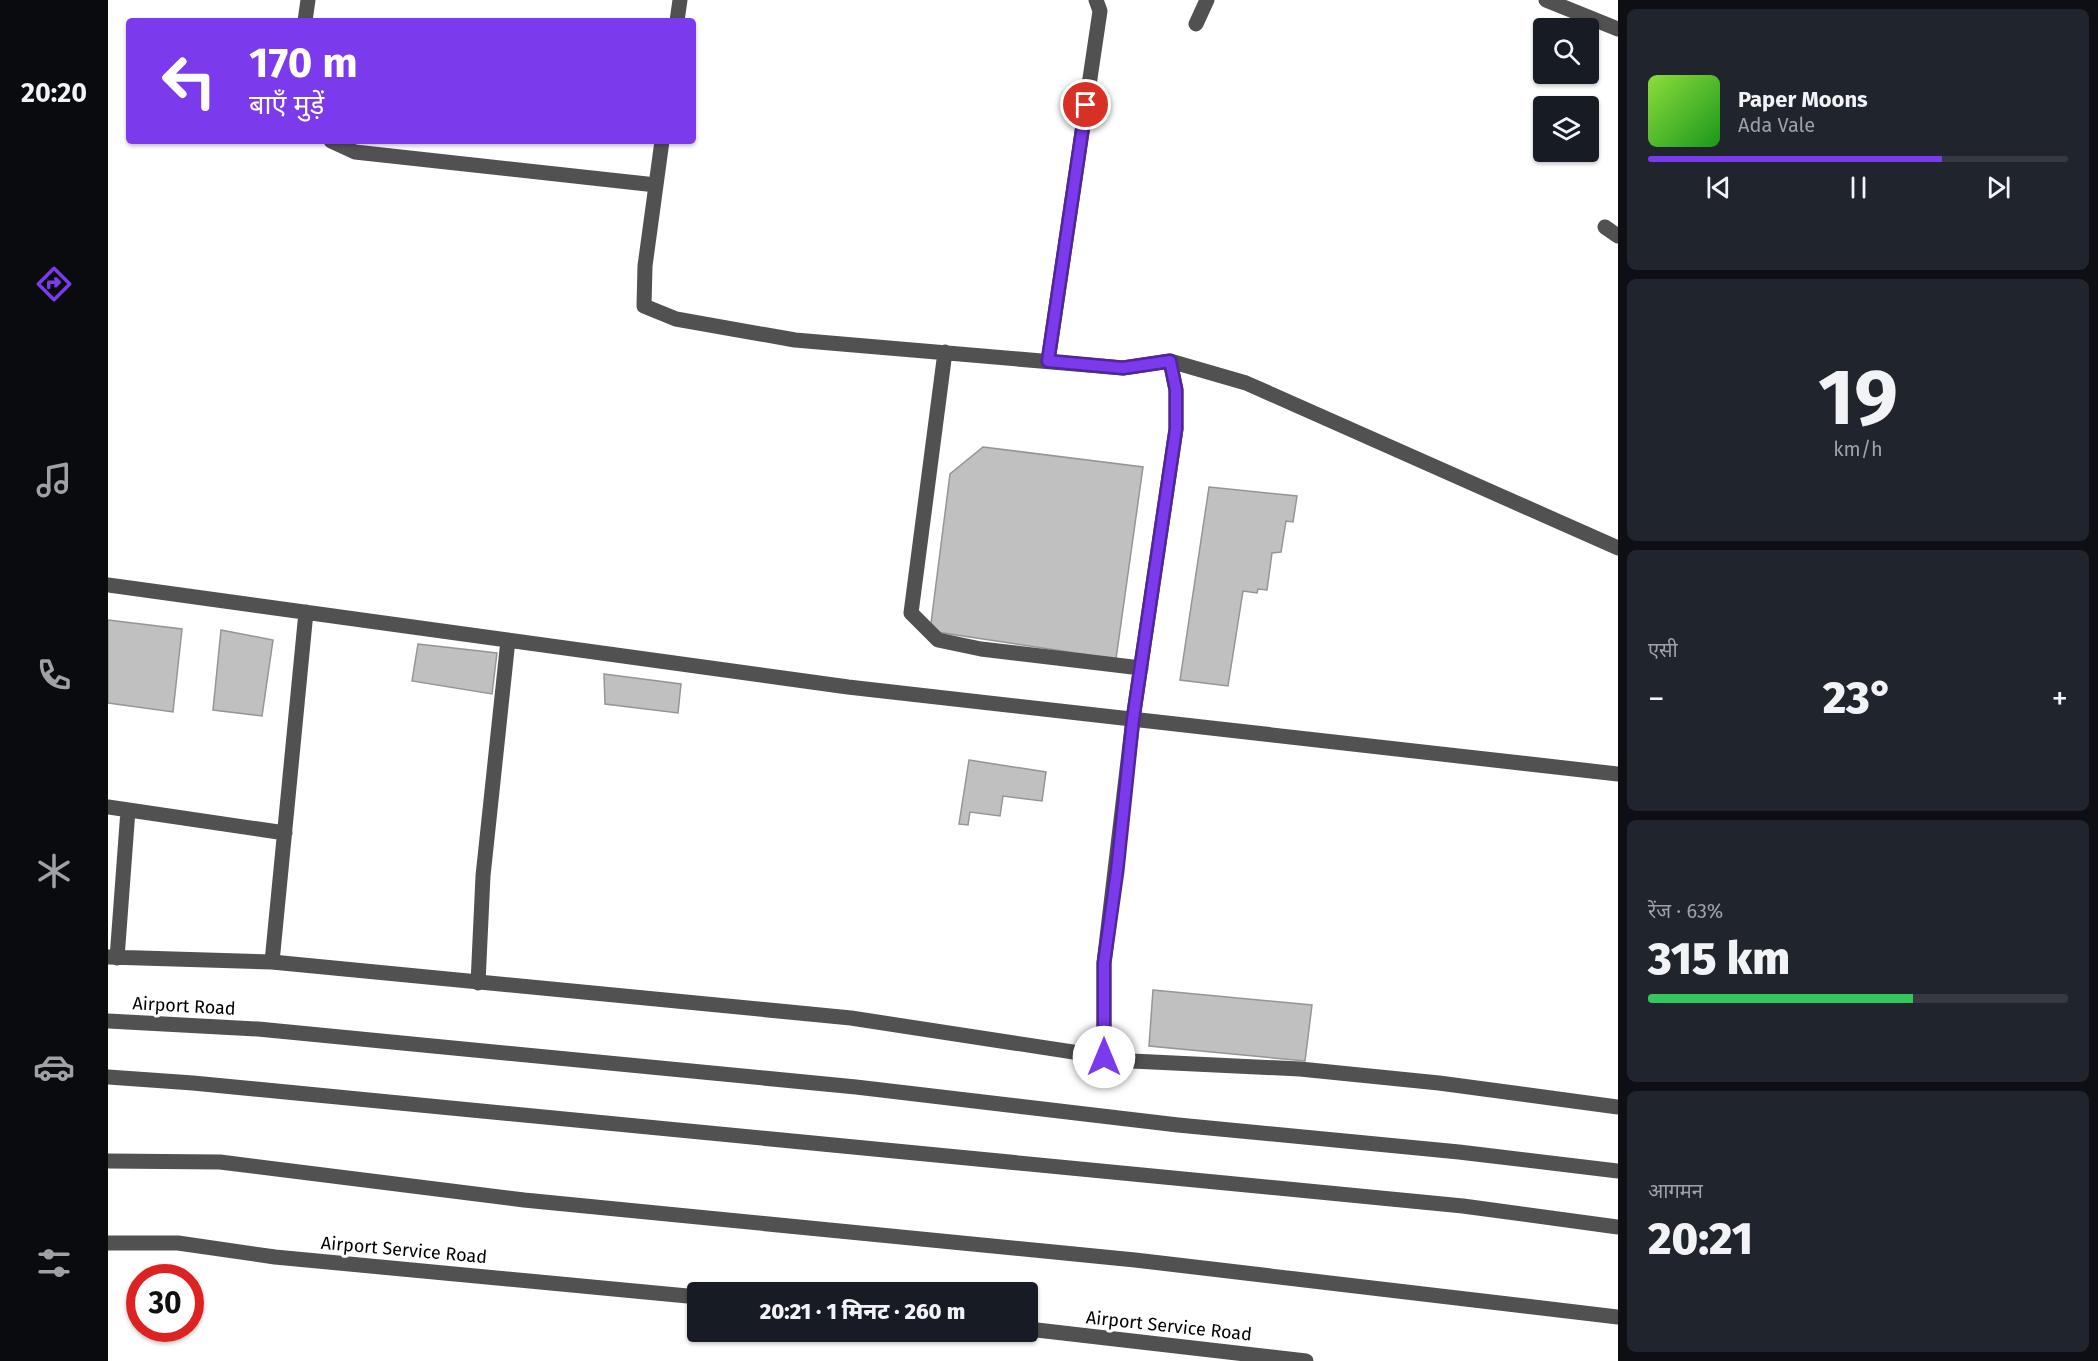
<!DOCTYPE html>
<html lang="hi">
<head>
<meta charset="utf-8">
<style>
	:root { --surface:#171b24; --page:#20242c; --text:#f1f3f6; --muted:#9ea1a6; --line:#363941; --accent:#7c3aed }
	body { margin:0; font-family:"Fira Sans","Noto Sans Devanagari",sans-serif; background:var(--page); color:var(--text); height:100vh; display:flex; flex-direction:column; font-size:22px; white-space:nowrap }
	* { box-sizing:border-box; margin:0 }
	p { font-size:20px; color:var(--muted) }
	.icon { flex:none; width:33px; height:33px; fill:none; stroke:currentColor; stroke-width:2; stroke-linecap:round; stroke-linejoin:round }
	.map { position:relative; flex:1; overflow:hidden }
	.side { display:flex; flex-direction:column; gap:9px; padding:9px; background:#0d0f14; width:480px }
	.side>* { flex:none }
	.guide { position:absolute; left:18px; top:18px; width:570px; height:126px; border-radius:6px; box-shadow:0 2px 4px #0004; background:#7c3aed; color:#fff; overflow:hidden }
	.tools { position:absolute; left:1425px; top:18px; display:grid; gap:12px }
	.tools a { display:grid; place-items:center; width:66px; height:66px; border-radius:6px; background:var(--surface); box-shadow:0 2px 4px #0004; font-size:30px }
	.speed { position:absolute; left:18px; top:1264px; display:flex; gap:12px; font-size:30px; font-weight:700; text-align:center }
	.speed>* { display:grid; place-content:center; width:78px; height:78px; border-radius:50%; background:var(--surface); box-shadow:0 2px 4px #0004; line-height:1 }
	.speed .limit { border:9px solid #d22; background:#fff; color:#111 }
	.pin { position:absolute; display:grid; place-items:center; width:51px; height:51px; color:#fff; margin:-26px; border:3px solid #fff; border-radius:50%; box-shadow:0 2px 6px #0007 }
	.me { position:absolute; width:66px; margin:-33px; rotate:0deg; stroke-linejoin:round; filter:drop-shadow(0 0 4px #0008) }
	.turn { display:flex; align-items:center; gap:21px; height:126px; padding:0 24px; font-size:27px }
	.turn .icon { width:78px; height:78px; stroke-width:2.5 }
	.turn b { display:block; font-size:42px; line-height:51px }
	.big { font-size:45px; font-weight:800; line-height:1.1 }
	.side .card { flex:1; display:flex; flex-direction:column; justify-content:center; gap:9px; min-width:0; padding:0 21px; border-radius:9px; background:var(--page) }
	.side .dial { align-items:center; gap:0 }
	.dial b { font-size:78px; line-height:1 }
	.song { display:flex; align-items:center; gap:18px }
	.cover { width:72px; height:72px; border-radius:9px; background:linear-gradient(135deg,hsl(90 70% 55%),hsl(120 70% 35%)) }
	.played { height:6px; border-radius:3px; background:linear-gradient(90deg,var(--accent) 70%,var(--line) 70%) }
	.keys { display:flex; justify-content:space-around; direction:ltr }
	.heat { display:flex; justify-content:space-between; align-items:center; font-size:33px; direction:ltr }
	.charge { height:9px; border-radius:4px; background:linear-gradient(90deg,#34c759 63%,var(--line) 0) }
	.trip { position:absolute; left:579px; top:1282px; width:351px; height:60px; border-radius:6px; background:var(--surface); box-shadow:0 2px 4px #0004; font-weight:800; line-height:60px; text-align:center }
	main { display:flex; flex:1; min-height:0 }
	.menu { display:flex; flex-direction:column; width:108px; justify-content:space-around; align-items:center; background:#090b0e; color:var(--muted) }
	.menu .icon { width:42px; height:42px }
	.menu .on { color:var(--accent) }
	.menu b { font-size:27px; color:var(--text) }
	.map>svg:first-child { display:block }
	.building { fill:#c0c0c0; stroke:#959595; stroke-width:1.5 }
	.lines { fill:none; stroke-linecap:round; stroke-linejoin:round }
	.minor { stroke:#515151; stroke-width:15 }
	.route-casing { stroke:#51269a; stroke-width:15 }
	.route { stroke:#7c3aed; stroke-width:10 }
	.labels { text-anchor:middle; stroke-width:6; stroke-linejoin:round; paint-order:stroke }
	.street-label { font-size:18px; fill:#000; stroke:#fff }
</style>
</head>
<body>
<main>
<nav class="menu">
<b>20:20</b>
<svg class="icon on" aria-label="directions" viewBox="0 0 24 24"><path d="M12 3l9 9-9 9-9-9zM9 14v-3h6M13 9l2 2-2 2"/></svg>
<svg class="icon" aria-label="music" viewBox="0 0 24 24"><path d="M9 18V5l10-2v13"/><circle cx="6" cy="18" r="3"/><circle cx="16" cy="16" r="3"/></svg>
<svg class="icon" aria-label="phone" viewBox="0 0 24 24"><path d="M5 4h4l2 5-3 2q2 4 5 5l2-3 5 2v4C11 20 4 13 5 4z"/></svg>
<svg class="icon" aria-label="climate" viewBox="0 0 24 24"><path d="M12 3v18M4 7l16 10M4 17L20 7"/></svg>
<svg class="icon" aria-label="car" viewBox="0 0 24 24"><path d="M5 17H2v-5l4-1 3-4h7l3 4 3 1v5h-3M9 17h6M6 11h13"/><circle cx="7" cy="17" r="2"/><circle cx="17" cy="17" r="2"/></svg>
<svg class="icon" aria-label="filters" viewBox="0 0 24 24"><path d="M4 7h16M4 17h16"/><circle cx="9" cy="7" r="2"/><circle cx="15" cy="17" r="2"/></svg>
</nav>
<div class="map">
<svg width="1510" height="1361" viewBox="0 0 1510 1361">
	<rect width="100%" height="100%" fill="#fff"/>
	<path class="building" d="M875,447L1035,467L1008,659L822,631L842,474Z
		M1101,487L1189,496L1185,522L1178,521L1173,552L1164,553L1159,590L1150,589L1149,593L1135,591L1120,686L1072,680Z
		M0,620L74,629L65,712L0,703Z
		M113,630L165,640L154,716L105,710Z
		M310,644L389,653L384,694L304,681Z
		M496,674L573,684L570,713L497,704Z
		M861,760L938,772L934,801L895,796L892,816L862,812L860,825L851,824Z
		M1045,990L1204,1005L1197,1061L1041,1046Z"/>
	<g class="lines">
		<path class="minor" d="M1438,0L1510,29
			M197,21L200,0
			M569,21L572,0
			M1088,24L1099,0
			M223,141L247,152L548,185
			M554,141L537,266L536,306L568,319L687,340L1015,368L1062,361L1068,390V429L1025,719L996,963V1057
			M1497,227L1510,236
			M837,352L803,613L830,640L873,649L1033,668
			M940,361L992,11L988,0
			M1062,361L1138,383L1510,548
			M0,585L740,687L1510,774
			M0,807L177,833
			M0,957L164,962L743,1018L1024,1061L1192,1069L1331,1083L1510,1107
			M9,958L20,810
			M164,962L198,612
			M370,983L375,876L400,640
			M0,1021L150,1029L748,1087L1070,1125L1351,1152L1510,1171
			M0,1077L85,1083L1355,1206L1510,1227
			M0,1161L112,1162L416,1200L1027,1260L1510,1317
			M0,1243H70L167,1257L590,1297
			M920,1329L1198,1361"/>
	</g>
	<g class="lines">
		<defs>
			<path id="route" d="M978,105L940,361L1015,368L1062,361L1068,390V429L1025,719L1009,871L996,963V1057"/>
		</defs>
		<use href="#route" class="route-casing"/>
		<use href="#route" class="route"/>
	</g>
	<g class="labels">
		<g class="street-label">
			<text transform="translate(76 1006) rotate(3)" y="6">Airport Road</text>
			<text transform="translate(296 1250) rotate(5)" y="6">Airport Service Road</text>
			<text transform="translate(1061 1326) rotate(6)" y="6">Airport Service Road</text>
		</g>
	</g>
</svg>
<div class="tools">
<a><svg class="icon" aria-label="search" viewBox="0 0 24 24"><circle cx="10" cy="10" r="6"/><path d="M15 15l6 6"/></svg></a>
<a><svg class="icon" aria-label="layers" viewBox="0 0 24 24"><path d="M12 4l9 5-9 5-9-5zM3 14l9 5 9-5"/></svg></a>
</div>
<div class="speed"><div class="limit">30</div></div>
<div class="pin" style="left:978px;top:105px;background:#d93025"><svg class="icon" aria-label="arrive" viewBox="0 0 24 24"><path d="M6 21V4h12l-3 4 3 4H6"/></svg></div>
<svg class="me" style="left:996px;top:1057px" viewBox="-20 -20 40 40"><circle r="19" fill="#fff"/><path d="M0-13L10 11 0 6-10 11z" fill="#7c3aed"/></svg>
<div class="trip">20:21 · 1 मिनट · 260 m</div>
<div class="guide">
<div class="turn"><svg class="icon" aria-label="left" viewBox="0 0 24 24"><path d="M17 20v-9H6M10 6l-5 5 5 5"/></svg><div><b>170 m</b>बाएँ मुड़ें</div></div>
</div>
</div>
<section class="side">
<div class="card">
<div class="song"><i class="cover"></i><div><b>Paper Moons</b><p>Ada Vale</p></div></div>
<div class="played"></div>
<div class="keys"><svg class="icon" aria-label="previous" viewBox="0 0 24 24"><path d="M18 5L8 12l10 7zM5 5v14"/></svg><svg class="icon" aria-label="pause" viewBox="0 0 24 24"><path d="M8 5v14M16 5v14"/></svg><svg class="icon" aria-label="next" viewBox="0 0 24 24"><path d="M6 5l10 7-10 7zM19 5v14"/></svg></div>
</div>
<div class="card dial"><b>19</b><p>km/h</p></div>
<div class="card"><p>एसी</p>
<div class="heat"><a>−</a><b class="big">23°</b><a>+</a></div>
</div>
<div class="card"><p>रेंज · 63%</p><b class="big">315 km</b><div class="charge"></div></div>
<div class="card"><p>आगमन</p><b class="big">20:21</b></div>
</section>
</main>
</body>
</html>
